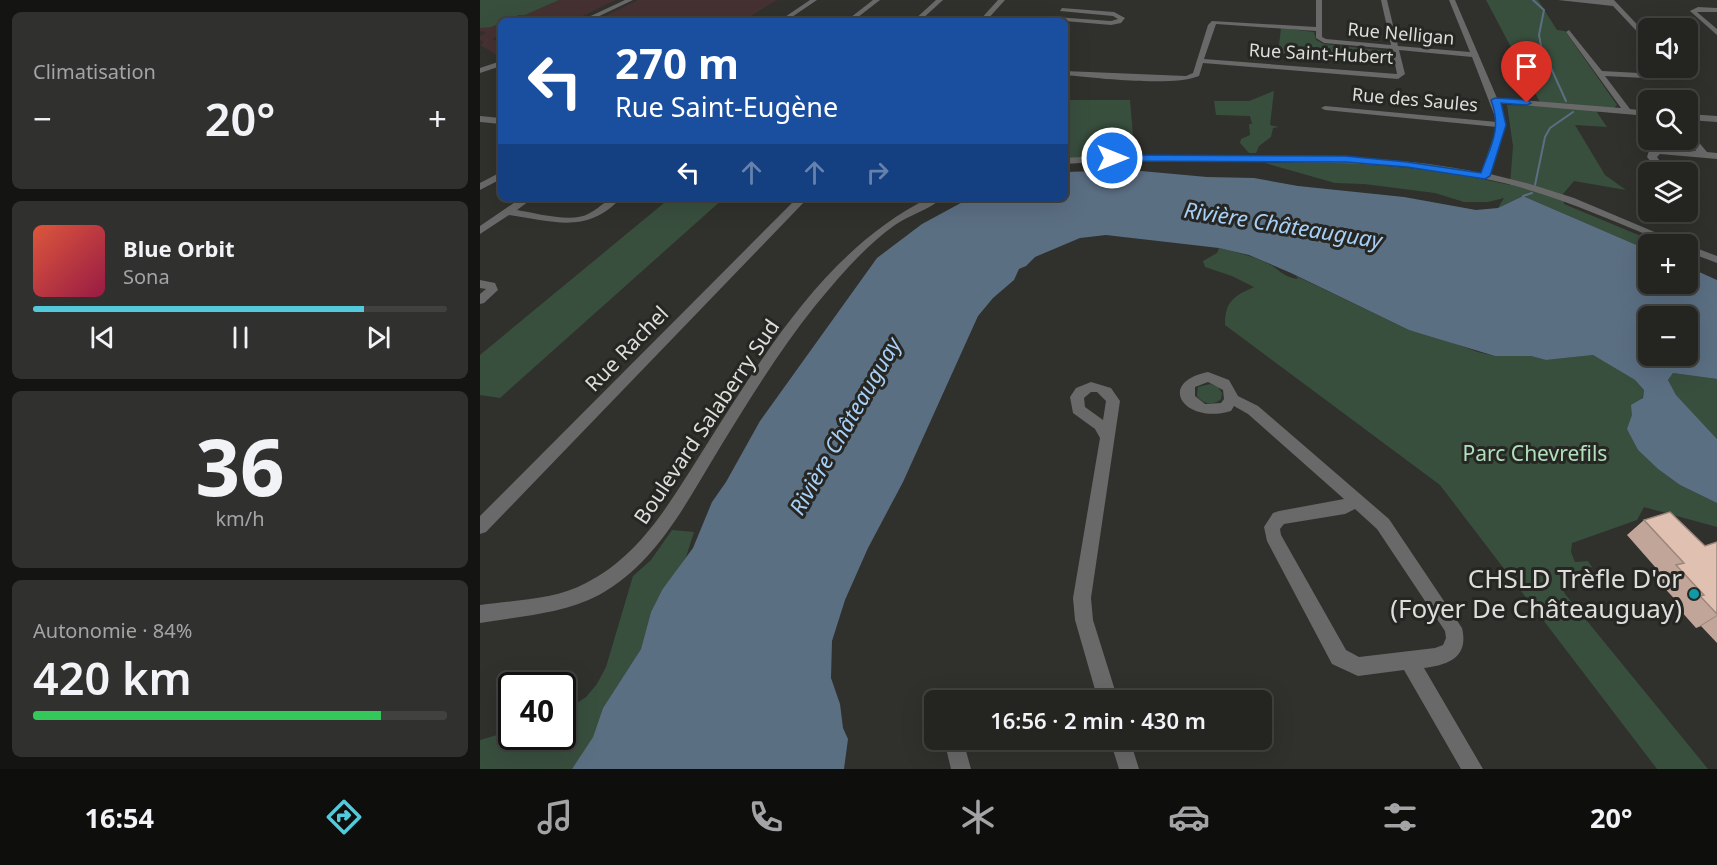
<!DOCTYPE html>
<html lang="fr">
<head>
<meta charset="utf-8">
<style>
	:root { --surface:#242421; --page:#30302e; --text:#f1f3f6; --muted:#a3a4a5; --line:#41413f; --accent:#53cadc }
	body { margin:0; font-family:"Noto Sans",sans-serif; background:var(--page); color:var(--text); height:100vh; display:flex; flex-direction:column; font-size:22px; white-space:nowrap }
	* { box-sizing:border-box; margin:0 }
	p { font-size:20px; color:var(--muted) }
	.icon { flex:none; width:33px; height:33px; fill:none; stroke:currentColor; stroke-width:2; stroke-linecap:round; stroke-linejoin:round }
	.map { position:relative; flex:1; overflow:hidden }
	.panel { display:flex; flex-direction:column; gap:12px; padding:12px; background:#141412; width:480px }
	.panel>* { flex:none }
	.top-card { position:absolute; left:18px; top:18px; width:570px; height:183px; border-radius:9px; box-shadow:0 6px 24px #0002,0 0 0 2px var(--line); background:#1a4fa0; color:#fff; overflow:hidden }
	.fabs { position:absolute; left:1158px; top:18px; display:grid; gap:12px }
	.fabs a { display:grid; place-items:center; width:60px; height:60px; border-radius:9px; background:var(--surface); box-shadow:0 6px 24px #0002,0 0 0 2px var(--line); font-size:30px }
	.speed { position:absolute; left:18px; top:672px; display:flex; gap:12px; font-size:30px; font-weight:700; text-align:center }
	.speed>* { display:grid; place-content:center; width:78px; height:78px; border-radius:50%; background:var(--surface); box-shadow:0 6px 24px #0002,0 0 0 2px var(--line); line-height:1 }
	.speed .limit { border:3px solid #111; border-radius:9px; background:#fff; color:#111 }
	.pin { position:absolute; display:grid; place-items:center; width:51px; height:51px; color:#fff; margin:-62px -26px; border-radius:50% 50% 50% 0; rotate:-45deg; box-shadow:0 0 6px #0007 }
	.pin .icon { rotate:45deg }
	.me { position:absolute; width:66px; margin:-33px; rotate:90deg; stroke-linejoin:round; filter:drop-shadow(0 0 4px #0008) }
	.turn { display:flex; align-items:center; gap:21px; height:126px; padding:0 18px; font-size:27px }
	.turn .icon { width:78px; height:78px; stroke-width:2.5 }
	.turn b { display:block; font-size:42px; line-height:51px }
	.lanes { display:flex; align-items:center; height:57px; padding:0 18px; background:#0003; justify-content:center; gap:30px; direction:ltr }
	.lanes .off { opacity:.35 }
	.big { font-size:45px; font-weight:600; line-height:1.1 }
	.panel .tile { flex:1; display:flex; flex-direction:column; justify-content:center; gap:9px; min-width:0; padding:0 21px; border-radius:9px; background:var(--page) }
	.panel .dial { align-items:center; gap:0 }
	.dial b { font-size:78px; line-height:1 }
	.song { display:flex; align-items:center; gap:18px }
	.cover { width:72px; height:72px; border-radius:9px; background:linear-gradient(135deg,hsl(10 70% 55%),hsl(340 70% 35%)) }
	.played { height:6px; border-radius:3px; background:linear-gradient(90deg,var(--accent) 80%,var(--line) 80%) }
	.keys { display:flex; justify-content:space-around; direction:ltr }
	.heat { display:flex; justify-content:space-between; align-items:center; font-size:33px; direction:ltr }
	.charge { height:9px; border-radius:4px; background:linear-gradient(90deg,#34c759 84%,var(--line) 0) }
	.trip { position:absolute; left:444px; top:690px; width:348px; height:60px; border-radius:9px; background:var(--surface); box-shadow:0 6px 24px #0002,0 0 0 2px var(--line); font-weight:600; line-height:60px; text-align:center }
	.dock { display:flex; height:96px; justify-content:space-around; align-items:center; background:#0e0e0d; color:var(--muted) }
	.dock .icon { width:42px; height:42px }
	.dock .active { color:var(--accent) }
	.dock b { font-size:27px; color:var(--text) }
	main { display:flex; flex:1; min-height:0 }
	.map>svg:first-child { display:block }
	.commercial { fill:#463132 }
	.green { fill:#394f3e }
	.water { fill:#5b6f83; fill-rule:evenodd }
	.lines { fill:none; stroke-linecap:round; stroke-linejoin:round }
	.stream { stroke:#5b6f83; stroke-width:2 }
	.minor { fill:#686968; fill-rule:evenodd }
	.wall { fill:#c0a598 }
	.shaded-wall { fill:#9c867c }
	.building { fill:#dfc0b1; stroke:#9c867c; stroke-width:1.5 }
	.route { fill:#1a73e8; stroke:#114b97; stroke-width:1.5 }
	.culture-dot { fill:#0f9aa8; stroke:#262623; stroke-width:2 }
	.labels { text-anchor:middle; stroke-width:6; stroke-linejoin:round; paint-order:stroke }
	.far-street-label { font-size:18px; fill:#dddddb; stroke:#262623 }
	.street-label { font-size:21px; fill:#dddddb; stroke:#262623 }
	.park-label { font-size:21px; fill:#b0e0bc; stroke:#262623 }
	.water-label { font-size:22px; font-style:italic; fill:#a8cff7; stroke:#262623 }
	.near-poi-label { font-size:26px; fill:#dddddb; stroke:#262623; text-anchor:end }
</style>
</head>
<body>
<main>
<section class="panel">
<div class="tile"><p>Climatisation</p>
<div class="heat"><a>−</a><b class="big">20°</b><a>+</a></div>
</div>
<div class="tile">
<div class="song"><i class="cover"></i><div><b>Blue Orbit</b><p>Sona</p></div></div>
<div class="played"></div>
<div class="keys"><svg class="icon" aria-label="previous" viewBox="0 0 24 24"><path d="M18 5L8 12l10 7zM5 5v14"/></svg><svg class="icon" aria-label="pause" viewBox="0 0 24 24"><path d="M8 5v14M16 5v14"/></svg><svg class="icon" aria-label="next" viewBox="0 0 24 24"><path d="M6 5l10 7-10 7zM19 5v14"/></svg></div>
</div>
<div class="tile dial"><b>36</b><p>km/h</p></div>
<div class="tile"><p>Autonomie · 84%</p><b class="big">420 km</b><div class="charge"></div></div>
</section>
<div class="map">
<svg width="1237" height="769" viewBox="0 0 1237 769">
	<rect width="100%" height="100%" fill="#30302c"/>
	<path class="commercial" d="M79,0H136L92,21H25L39,15H45Z
		M158,0H297L263,21H115Z
		M21,23V36L11,39L21,41V55L19,56L0,45L4,42L0,40V36L6,33L0,31V28Z"/>
	<path class="green" d="M0,0H79L45,15H39L11,27L0,28Z
		M1006,0H1058L1077,30L1085,31L1137,105L1134,108L1116,111L1127,127L1095,125L1125,175L1146,190L1094,181L1083,194L1084,204L1180,244H1168V250L1043,196L1018,208L1024,198L1008,202H984L955,193L884,184L855,183L785,163C867,160 950,167 1030,185L1033,146L1027,105L1062,106Z
		M801,28L834,32L836,40L844,44L908,51L913,63L798,53Z
		M794,91L790,125L799,127L793,128L791,137L779,146L776,153H769L760,143L761,139L770,135L769,124H772L770,116L736,115L734,101H769Z
		M585,100H650L654,147L650,156L585,159Z
		M190,198H244L20,398L0,395V355Z
		M739,248C756,252 773,256 789,264C799,270 805,278 818,279L816,276L929,330L954,336L998,352L1015,356H1051L1066,360L1113,355L1155,380L1164,390C1163,403 1152,416 1148,429L1158,450L1178,469L1200,485L1237,503V527L1164,507L1157,520L1092,543L1091,552L1095,562L1108,561L1112,567L1084,575L1080,583L1085,594L1228,769H1177L960,485L745,325C745,301 754,296 774,287L752,276L725,267L723,261L737,253Z
		M1193,373L1237,379V439L1196,395L1188,380Z
		M730,384L738,387L742,393L741,399C733,406 723,404 717,396L718,387Z
		M192,530L214,532L206,557L192,580L182,590L171,612L161,649L123,708L113,737L95,765L92,769H0V740L31,731L32,736H82L83,712L106,697L117,684L126,667L153,576L171,560Z"/>
	<path class="water" d="M650,170L727,177L774,178L818,186L924,197L996,210L1018,208L1043,196L1168,250V284H1208V267L1237,280V379L1193,373L1188,380L1196,395L1237,439V503L1200,485L1178,469L1158,450L1147,429L1152,415L1151,405L1163,398L1164,390L1155,380L1113,355L1066,360L1051,356H1015L929,330L811,273L769,255L739,248L626,235L600,238L555,257L546,266L539,269L534,280L513,298L498,316L423,482L388,548L365,600L352,641L351,678L360,704L363,728L368,739L364,769H92L113,737L123,708L161,649L171,612L182,590L213,548L232,502L246,482L280,421L397,258L442,224L490,198H585V172ZM1168,316H1208V356H1168Z"/>
	<g class="lines">
		<path class="stream" d="M1053,0L1064,10L1059,35L1061,46L1086,101
			M1055,185L1065,137L1070,128L1093,112
			M1043,201V196L1052,193"/>
		<path class="minor" d="M145,0H153L109,21H100Z
			M330,0H337L306,21H299Z
			M393,0H400L373,21H366Z
			M456,0H463L440,21H433Z
			M518,0H525L506,21H499Z
			M836,0H842V37L846,39L911,45L901,0H907L918,46L990,52L969,0H975L1017,98L1141,108L1086,32L1089,30L1122,71L1196,75L1190,68H1198L1205,76L1203,80L1125,76L1150,109L1168,111V116L1019,103L1026,125L1010,174L1050,184L1094,198L1203,244H1190C1135,222 1081,197 1024,183C932,161 837,162 744,162C691,162 638,160 585,164V158C638,154 692,156 745,156C831,156 917,155 1001,173L1017,127L845,110L841,108L845,106L1017,122L992,57L919,50L925,74L918,79L723,63L719,76C693,87 616,78 585,75V71L706,76L713,73L728,25L732,21L836,27ZM736,24L836,31V38L844,43L912,49L917,74L724,59Z
			M1078,0H1134L1168,36V42L1166,41L1133,6Z
			M1218,7L1237,8V12H1217L1237,29V35L1210,11Z
			M582,8L634,12L645,18L641,23L631,25L573,20L575,17L631,21L638,19L633,16L580,11Z
			M21,61V66L0,73V68Z
			M1208,114L1237,116V122L1208,120Z
			M0,116L21,118V124L0,122Z
			M1208,132L1211,133L1227,152L1237,153V159L1180,154L1177,157L1188,172H1179L1167,157L1169,151L1180,148L1216,151L1207,140Z
			M21,172V179L0,190V183Z
			M41,198H53L37,210C55,213 92,223 108,214C121,208 125,198 141,198C106,235 74,221 29,215L0,234V226Z
			M317,198H328L6,532L0,534V516Z
			M449,198H462C449,210 429,215 415,225C384,247 359,277 335,306C299,351 269,400 239,449C206,503 177,563 119,595C83,614 40,616 0,623V605C34,600 75,600 106,583C161,555 190,502 222,452C282,358 345,249 449,198Z
			M1208,245L1237,256V263L1208,252Z
			M0,280L15,283L18,290L4,303L0,304V294L6,289L0,288Z
			M728,372L749,380L758,396L778,406L909,519L982,628C989,657 969,665 944,668L1003,769H981L924,670L878,676L852,664L787,541L784,527L793,513L799,511L864,499L768,414L754,406L751,411C705,425 675,383 728,372ZM728,382L743,390L744,399L741,403L725,404L715,396V387ZM875,509L897,529L965,631L966,638L963,645L955,648L879,657L866,650L801,535L800,529L804,524L865,514Z
			M611,382L631,388L640,401L611,598L613,620L638,700H618L595,620L593,598L620,438L615,429L593,413L590,397L596,388ZM611,392H617L626,401L623,420L605,407L604,398Z
			M467,740H483L491,769H471L465,744Z
			M630,740H650L659,769H639Z"/>
	</g>
	<path class="wall" d="M1164,520L1225,546L1237,542V643L1221,626L1216,628L1200,610L1203,608L1177,580L1183,576L1147,535Z"/>
	<path class="shaded-wall" d="M1237,615V616L1221,626L1216,628Z"/>
	<path class="building" d="M1190,512L1225,546L1237,542V614L1220,596L1224,595L1196,565L1204,563L1164,520Z"/>
	<path class="route" d="M1015,98L1047,100L1051,103L1047,105L1021,103L1026,125L1010,176L1005,179L927,167L865,162L632,161L627,158L632,155L865,156L927,162L1001,173C1011,145 1022,129 1011,100Z"/>
	<circle class="culture-dot" cx="1214" cy="594" r="6"/>
	<g class="labels">
		<g class="far-street-label">
			<text transform="translate(921 34) rotate(5)" y="6">Rue Nelligan</text>
			<text transform="translate(841 54) rotate(3)" y="6">Rue Saint-Hubert</text>
			<text transform="translate(935 100) rotate(5)" y="6">Rue des Saules</text>
		</g>
		<g class="street-label">
			<text transform="translate(147 349) rotate(-46)" y="7">Rue Rachel</text>
			<text transform="translate(227 422) rotate(-56)" y="7">Boulevard Salaberry Sud</text>
		</g>
		<g class="park-label">
			<text x="1055" y="461">Parc Chevrefils</text>
		</g>
		<g class="water-label">
			<text transform="translate(803 225) rotate(9)" y="8">Rivière Châteauguay</text>
			<text transform="translate(365 426) rotate(-60)" y="8">Rivière Châteauguay</text>
		</g>
		<g class="near-poi-label">
			<text x="1202" y="588">CHSLD Trèfle D'or<tspan x="1202" dy="30">(Foyer De Châteauguay)</tspan></text>
		</g>
	</g>
</svg>
<div class="fabs">
<a><svg class="icon" aria-label="sound" viewBox="0 0 24 24"><path d="M4 9h4l5-4v14l-5-4H4zM17 9q2 3 0 6"/></svg></a>
<a><svg class="icon" aria-label="search" viewBox="0 0 24 24"><circle cx="10" cy="10" r="6"/><path d="M15 15l6 6"/></svg></a>
<a><svg class="icon" aria-label="layers" viewBox="0 0 24 24"><path d="M12 4l9 5-9 5-9-5zM3 14l9 5 9-5"/></svg></a>
<a>+</a>
<a>−</a>
</div>
<div class="speed"><div class="limit">40</div></div>
<div class="pin" style="left:1047px;top:103px;background:#d93025"><svg class="icon" aria-label="arrive" viewBox="0 0 24 24"><path d="M6 21V4h12l-3 4 3 4H6"/></svg></div>
<svg class="me" style="left:632px;top:158px" viewBox="-20 -20 40 40"><circle r="17" fill="#1a73e8" stroke="#fff" stroke-width="3"/><path d="M0-11L8 9 0 5-8 9z" fill="#fff"/></svg>
<div class="trip">16:56 · 2 min · 430 m</div>
<div class="top-card">
<div class="turn"><svg class="icon" aria-label="left" viewBox="0 0 24 24"><path d="M17 20v-9H6M10 6l-5 5 5 5"/></svg><div><b>270 m</b>Rue Saint-Eugène</div></div>
<div class="lanes"><svg class="icon" aria-label="left" viewBox="0 0 24 24"><path d="M17 20v-9H6M10 6l-5 5 5 5"/></svg><svg class="icon off" aria-label="ahead" viewBox="0 0 24 24"><path d="M12 20V5M6 11l6-6 6 6"/></svg><svg class="icon off" aria-label="ahead" viewBox="0 0 24 24"><path d="M12 20V5M6 11l6-6 6 6"/></svg><svg class="icon off" aria-label="right" viewBox="0 0 24 24"><path d="M7 20v-9h11M14 6l5 5-5 5"/></svg></div>
</div>
</div>
</main>
<nav class="dock">
<b>16:54</b>
<svg class="icon active" aria-label="directions" viewBox="0 0 24 24"><path d="M12 3l9 9-9 9-9-9zM9 14v-3h6M13 9l2 2-2 2"/></svg>
<svg class="icon" aria-label="music" viewBox="0 0 24 24"><path d="M9 18V5l10-2v13"/><circle cx="6" cy="18" r="3"/><circle cx="16" cy="16" r="3"/></svg>
<svg class="icon" aria-label="phone" viewBox="0 0 24 24"><path d="M5 4h4l2 5-3 2q2 4 5 5l2-3 5 2v4C11 20 4 13 5 4z"/></svg>
<svg class="icon" aria-label="climate" viewBox="0 0 24 24"><path d="M12 3v18M4 7l16 10M4 17L20 7"/></svg>
<svg class="icon" aria-label="car" viewBox="0 0 24 24"><path d="M5 17H2v-5l4-1 3-4h7l3 4 3 1v5h-3M9 17h6M6 11h13"/><circle cx="7" cy="17" r="2"/><circle cx="17" cy="17" r="2"/></svg>
<svg class="icon" aria-label="filters" viewBox="0 0 24 24"><path d="M4 7h16M4 17h16"/><circle cx="9" cy="7" r="2"/><circle cx="15" cy="17" r="2"/></svg>
<b>20°</b>
</nav>
</body>
</html>
